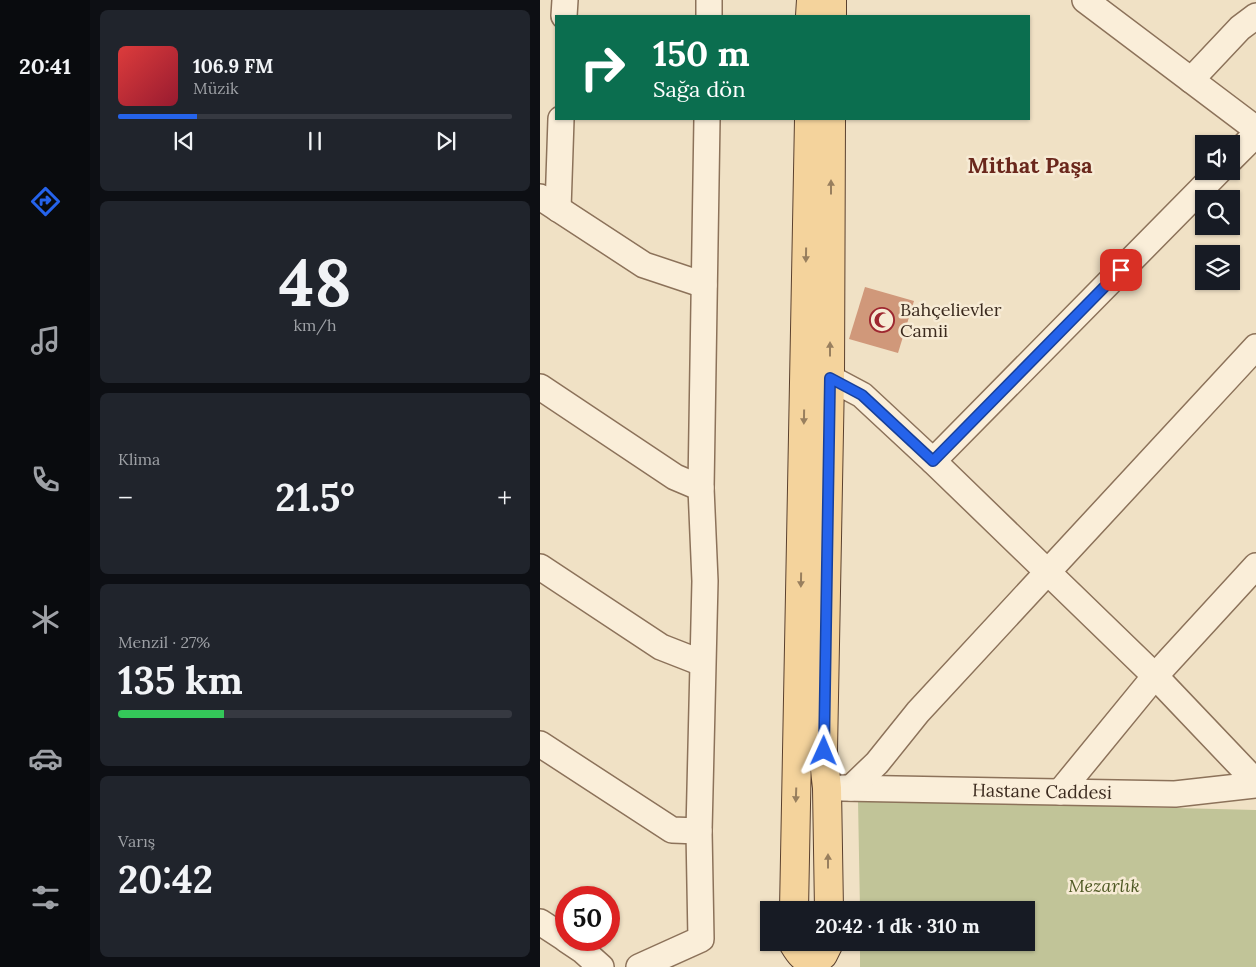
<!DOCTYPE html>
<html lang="tr">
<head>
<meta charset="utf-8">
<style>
	:root { --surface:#171b24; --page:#20242c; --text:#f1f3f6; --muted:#9ea1a6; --line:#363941; --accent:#2563eb }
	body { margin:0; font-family:Lora,serif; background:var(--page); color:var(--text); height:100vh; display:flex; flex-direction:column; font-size:19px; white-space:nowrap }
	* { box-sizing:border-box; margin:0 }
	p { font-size:16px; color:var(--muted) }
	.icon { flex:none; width:28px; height:28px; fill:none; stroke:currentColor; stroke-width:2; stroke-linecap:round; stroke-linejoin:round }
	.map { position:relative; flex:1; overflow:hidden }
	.panel { display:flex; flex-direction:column; gap:10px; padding:10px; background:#0d0f14; width:450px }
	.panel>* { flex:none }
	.banner { position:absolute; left:15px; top:15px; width:475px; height:105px; border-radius:0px; box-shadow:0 1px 4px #0004; background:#0b6e4f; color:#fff; overflow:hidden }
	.fabs { position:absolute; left:655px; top:135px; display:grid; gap:10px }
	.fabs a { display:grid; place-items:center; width:45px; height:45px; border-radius:0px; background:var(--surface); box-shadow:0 1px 4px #0004; font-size:25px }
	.speed { position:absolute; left:15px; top:886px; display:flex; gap:10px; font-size:25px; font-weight:700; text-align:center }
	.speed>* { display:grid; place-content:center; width:65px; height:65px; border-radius:50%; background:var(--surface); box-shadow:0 1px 4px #0004; line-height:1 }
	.speed .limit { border:8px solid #d22; background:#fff; color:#111 }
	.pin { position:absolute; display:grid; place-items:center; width:42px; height:42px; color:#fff; margin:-21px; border-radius:10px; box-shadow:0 2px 8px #0006 }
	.me { position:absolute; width:55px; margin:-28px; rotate:1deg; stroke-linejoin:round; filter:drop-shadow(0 0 4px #0008) }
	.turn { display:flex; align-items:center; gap:18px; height:105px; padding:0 15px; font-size:22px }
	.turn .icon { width:65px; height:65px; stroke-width:2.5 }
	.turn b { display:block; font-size:35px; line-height:42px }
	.big { font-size:38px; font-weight:800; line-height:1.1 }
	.panel .widget { flex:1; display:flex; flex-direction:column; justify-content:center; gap:8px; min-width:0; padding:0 18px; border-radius:8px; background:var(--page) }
	.panel .dial { align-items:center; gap:0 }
	.dial b { font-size:65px; line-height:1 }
	.song { display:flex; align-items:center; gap:15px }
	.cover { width:60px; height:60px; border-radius:8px; background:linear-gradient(135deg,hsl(0 70% 55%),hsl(350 70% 35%)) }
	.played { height:5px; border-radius:2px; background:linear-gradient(90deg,var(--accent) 20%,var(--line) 20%) }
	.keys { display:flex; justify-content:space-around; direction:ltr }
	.heat { display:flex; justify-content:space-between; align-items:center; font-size:28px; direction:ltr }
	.charge { height:8px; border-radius:4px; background:linear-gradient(90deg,#34c759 27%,var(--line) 0) }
	.trip { position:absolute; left:220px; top:901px; width:275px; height:50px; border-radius:0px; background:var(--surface); box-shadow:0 1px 4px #0004; font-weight:800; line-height:50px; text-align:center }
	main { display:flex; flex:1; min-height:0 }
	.dock { display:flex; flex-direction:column; width:90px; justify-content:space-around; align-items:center; background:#090b0e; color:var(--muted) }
	.dock .icon { width:35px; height:35px }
	.dock .selected { color:var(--accent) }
	.dock b { font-size:22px; color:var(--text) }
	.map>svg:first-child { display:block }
	.cemetery { fill:#c1c498 }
	.building { fill:#d0987a }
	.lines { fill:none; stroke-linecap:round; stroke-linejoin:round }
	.minor-casing { stroke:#8c725a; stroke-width:28 }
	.major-casing { stroke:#5a402e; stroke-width:30 }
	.minor { stroke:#faeed9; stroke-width:25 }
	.major { stroke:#f4d39c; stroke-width:28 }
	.oneway { fill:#987f5e }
	.route-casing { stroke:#184099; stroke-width:12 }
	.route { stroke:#2563eb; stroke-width:9 }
	.labels { text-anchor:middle; stroke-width:5; stroke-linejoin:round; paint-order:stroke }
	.poi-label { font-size:18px; fill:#3c2b1f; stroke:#f7ebd5; text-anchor:start }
	.street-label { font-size:18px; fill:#3c2b1f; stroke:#f7ebd5 }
	.park-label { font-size:18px; font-style:italic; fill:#4f5924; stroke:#f7ebd5 }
	.district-label { font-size:22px; font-weight:bold; fill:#6a271c; stroke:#f7ebd5 }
</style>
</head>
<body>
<main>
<nav class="dock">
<b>20:41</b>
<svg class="icon selected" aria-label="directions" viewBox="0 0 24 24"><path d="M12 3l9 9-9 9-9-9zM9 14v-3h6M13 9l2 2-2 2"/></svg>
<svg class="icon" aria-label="music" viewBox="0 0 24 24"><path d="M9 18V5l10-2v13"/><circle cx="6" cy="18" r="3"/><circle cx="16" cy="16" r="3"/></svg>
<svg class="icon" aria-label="phone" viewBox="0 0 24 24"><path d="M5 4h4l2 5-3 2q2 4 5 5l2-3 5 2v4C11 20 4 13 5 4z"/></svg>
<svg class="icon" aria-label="climate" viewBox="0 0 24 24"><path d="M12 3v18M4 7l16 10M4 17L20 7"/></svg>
<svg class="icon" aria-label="car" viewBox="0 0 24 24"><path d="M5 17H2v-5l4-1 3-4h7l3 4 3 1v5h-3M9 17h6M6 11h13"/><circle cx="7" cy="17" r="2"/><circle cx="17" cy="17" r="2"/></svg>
<svg class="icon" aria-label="filters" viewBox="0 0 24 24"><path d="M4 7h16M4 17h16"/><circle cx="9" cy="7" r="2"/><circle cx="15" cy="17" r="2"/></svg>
</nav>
<section class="panel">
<div class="widget">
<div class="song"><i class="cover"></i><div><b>106.9 FM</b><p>Müzik</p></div></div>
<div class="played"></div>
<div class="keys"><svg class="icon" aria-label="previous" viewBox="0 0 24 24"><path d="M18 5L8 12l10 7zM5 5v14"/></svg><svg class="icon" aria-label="pause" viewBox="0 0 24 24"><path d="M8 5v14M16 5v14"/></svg><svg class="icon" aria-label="next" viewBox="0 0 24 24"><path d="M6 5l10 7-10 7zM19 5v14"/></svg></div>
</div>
<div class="widget dial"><b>48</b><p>km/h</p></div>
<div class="widget"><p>Klima</p>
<div class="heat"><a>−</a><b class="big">21.5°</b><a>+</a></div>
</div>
<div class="widget"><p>Menzil · 27%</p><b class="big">135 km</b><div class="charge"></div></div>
<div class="widget"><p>Varış</p><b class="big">20:42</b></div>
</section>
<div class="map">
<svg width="716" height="967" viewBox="0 0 716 967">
	<rect width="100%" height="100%" fill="#f0e1c5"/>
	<path class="cemetery" d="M318,800L716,810V967H320V943L486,942V910H320Z"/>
	<path class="building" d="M325,287L374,301L358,353L309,339Z"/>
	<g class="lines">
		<defs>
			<g id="minor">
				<path d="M545,0L716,129"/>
				<path d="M24,16L25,0"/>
				<path d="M169,16V0"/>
				<path d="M651,80L700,28L716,16"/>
				<path d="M691,159L716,134"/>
				<path d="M0,197L104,265L164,285"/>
				<path d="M18,209L21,119"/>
				<path d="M290,378L322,395L393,461L615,676L716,782"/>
				<path d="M0,387L135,477L161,488"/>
				<path d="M393,461L679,171"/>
				<path d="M0,567L121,647L162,663"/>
				<path d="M0,744L132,830L159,831"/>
				<path id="s1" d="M302,788L635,794L716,785"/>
				<path d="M311,788L337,763L378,712L716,347"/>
				<path d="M520,792L615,676L716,566"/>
				<path d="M0,922L26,939"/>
				<path d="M27,940L42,950L61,967"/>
				<path d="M99,967L161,939L159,831L165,581L161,488L167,119"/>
			</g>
			<path id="major" d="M270,16L271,0
				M292,16V0
				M254,910L269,119
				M289,910L287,788L283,751L290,378L291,119
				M253,943C259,953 262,959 275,961L283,955L289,943"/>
		</defs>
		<use href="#minor" class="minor-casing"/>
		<use href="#major" class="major-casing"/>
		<use href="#minor" class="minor"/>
		<use href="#major" class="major"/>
	</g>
	<defs><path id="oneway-solid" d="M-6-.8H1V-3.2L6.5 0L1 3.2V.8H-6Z" transform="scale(1.25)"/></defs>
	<g class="oneway">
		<use href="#oneway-solid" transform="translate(291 187) rotate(-90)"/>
		<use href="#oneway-solid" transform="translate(266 255) rotate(91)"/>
		<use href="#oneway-solid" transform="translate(290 349) rotate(-90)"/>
		<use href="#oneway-solid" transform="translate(264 417) rotate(91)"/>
		<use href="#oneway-solid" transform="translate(261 580) rotate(91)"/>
		<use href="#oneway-solid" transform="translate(256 795) rotate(92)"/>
		<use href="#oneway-solid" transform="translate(288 861) rotate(-90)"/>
	</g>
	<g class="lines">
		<defs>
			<path id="route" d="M284,751L290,378L322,395L393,461L581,270"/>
		</defs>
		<use href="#route" class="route-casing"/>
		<use href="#route" class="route"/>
	</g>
	<defs>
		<symbol id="mosque-ring" viewBox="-11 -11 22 22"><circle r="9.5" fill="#f7ebd5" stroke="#9e2730" stroke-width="1.5"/><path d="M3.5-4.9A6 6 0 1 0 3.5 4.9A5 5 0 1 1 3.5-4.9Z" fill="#9e2730"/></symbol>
	</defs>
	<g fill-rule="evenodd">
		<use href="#mosque-ring" x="328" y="306" width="28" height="28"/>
	</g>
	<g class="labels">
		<g class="poi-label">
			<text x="360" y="316">Bahçelievler<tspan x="360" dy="21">Camii</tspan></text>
		</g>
		<g class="street-label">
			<text dy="6" stroke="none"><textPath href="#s1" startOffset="200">Hastane Caddesi</textPath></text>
		</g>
		<g class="park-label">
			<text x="564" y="892">Mezarlık</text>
		</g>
		<g class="district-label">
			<text x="490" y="173">Mithat Paşa</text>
		</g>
	</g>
</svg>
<div class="fabs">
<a><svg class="icon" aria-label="sound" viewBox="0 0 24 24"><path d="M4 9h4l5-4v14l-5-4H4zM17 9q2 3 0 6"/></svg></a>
<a><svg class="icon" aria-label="search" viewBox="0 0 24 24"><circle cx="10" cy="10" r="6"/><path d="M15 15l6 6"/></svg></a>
<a><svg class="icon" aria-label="layers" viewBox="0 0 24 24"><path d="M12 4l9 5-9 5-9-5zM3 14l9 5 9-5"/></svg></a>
</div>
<div class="speed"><div class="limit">50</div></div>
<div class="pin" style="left:581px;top:270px;background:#d93025"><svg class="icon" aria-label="arrive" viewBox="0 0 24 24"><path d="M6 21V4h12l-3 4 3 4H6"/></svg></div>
<svg class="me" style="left:284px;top:751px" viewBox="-20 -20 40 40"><path d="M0-17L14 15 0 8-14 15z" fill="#2563eb" stroke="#fff" stroke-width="4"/></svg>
<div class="trip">20:42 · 1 dk · 310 m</div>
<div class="banner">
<div class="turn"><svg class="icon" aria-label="right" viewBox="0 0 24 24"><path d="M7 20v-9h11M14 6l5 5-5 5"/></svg><div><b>150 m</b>Sağa dön</div></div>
</div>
</div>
</main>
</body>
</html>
